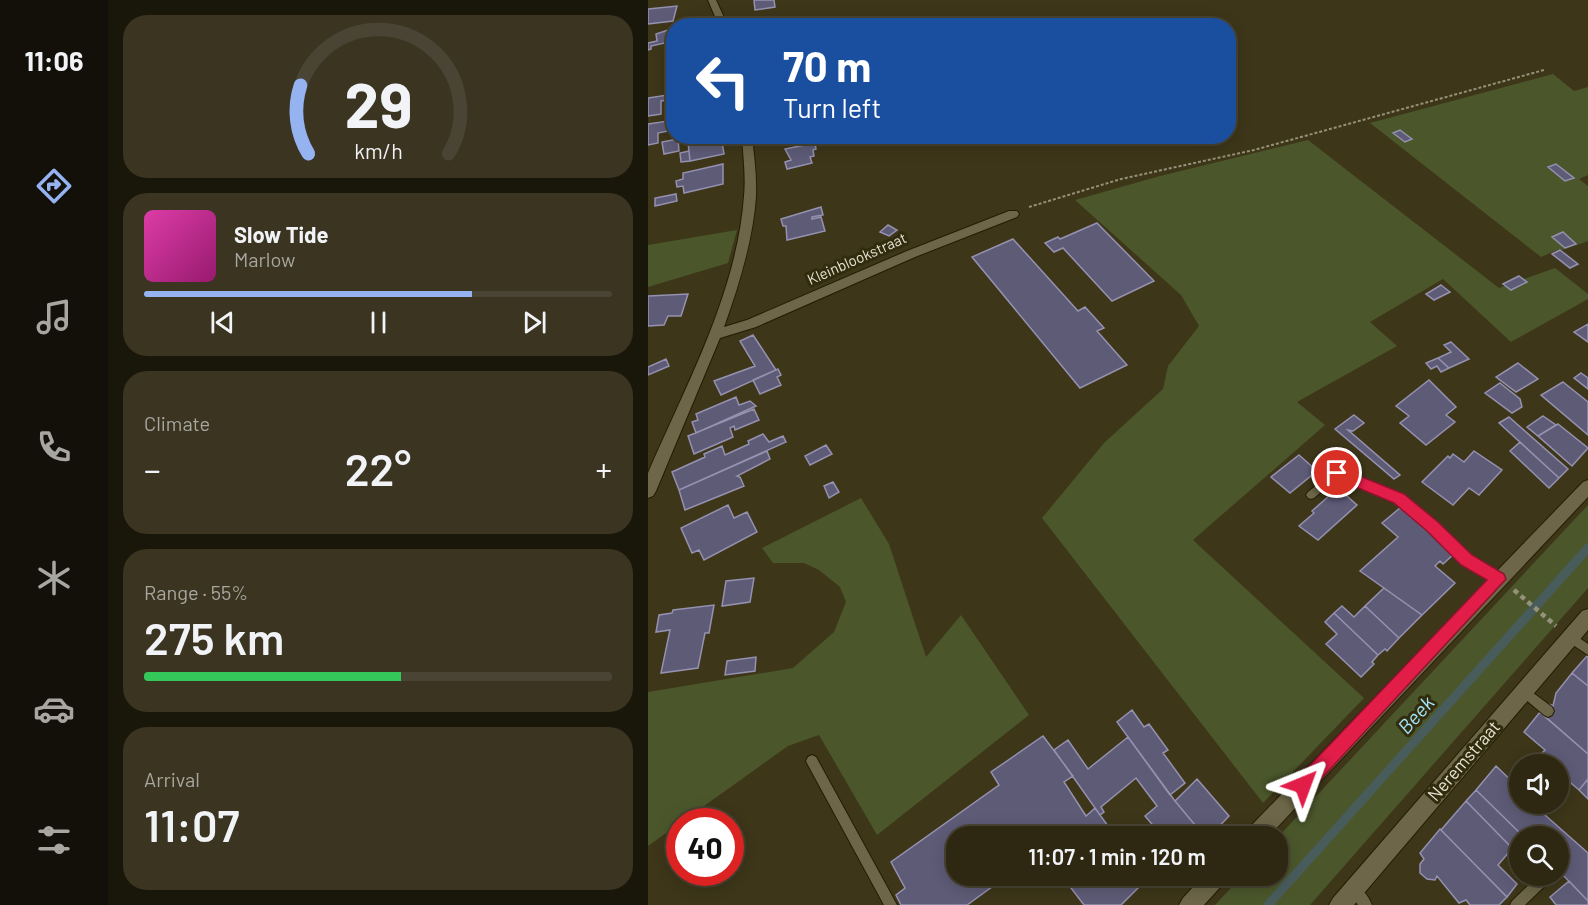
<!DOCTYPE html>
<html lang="en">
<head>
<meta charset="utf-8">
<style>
	:root { --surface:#2e2813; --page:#3a3421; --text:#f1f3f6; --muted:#a7a6a0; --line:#494433; --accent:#95b2f1 }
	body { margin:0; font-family:Barlow,sans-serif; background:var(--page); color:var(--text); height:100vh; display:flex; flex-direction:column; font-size:22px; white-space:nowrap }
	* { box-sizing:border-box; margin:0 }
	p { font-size:20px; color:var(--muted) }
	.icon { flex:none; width:33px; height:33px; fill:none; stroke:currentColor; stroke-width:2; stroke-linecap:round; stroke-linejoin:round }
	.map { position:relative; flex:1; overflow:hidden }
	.panel { display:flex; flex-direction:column; gap:15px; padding:15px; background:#19160a; width:540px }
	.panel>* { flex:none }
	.top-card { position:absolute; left:18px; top:18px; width:570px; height:126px; border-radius:24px; box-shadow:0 3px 15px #0003,0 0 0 2px var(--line); background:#1a4fa0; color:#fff; overflow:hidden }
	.controls { position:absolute; left:861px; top:754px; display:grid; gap:12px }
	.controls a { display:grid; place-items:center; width:60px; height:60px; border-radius:50%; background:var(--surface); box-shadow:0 3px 15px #0003,0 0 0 2px var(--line); font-size:30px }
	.speed { position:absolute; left:18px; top:808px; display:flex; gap:12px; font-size:30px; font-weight:700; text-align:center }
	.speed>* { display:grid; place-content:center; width:78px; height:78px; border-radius:50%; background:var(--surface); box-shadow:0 3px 15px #0003,0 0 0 2px var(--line); line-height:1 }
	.speed .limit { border:9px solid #d22; background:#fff; color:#111 }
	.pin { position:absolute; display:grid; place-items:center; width:51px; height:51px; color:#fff; margin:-26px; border:3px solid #fff; border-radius:50%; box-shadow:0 2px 6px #0007 }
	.me { position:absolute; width:66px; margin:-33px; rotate:44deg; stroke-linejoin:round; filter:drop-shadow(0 0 4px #0008) }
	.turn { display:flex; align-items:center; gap:21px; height:126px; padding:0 18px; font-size:27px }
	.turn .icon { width:78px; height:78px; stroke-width:2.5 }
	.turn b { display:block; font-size:42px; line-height:51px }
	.big { font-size:45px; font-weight:600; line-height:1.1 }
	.panel .tile { flex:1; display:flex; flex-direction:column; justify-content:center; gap:9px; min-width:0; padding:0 21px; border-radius:24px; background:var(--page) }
	.panel .dial { align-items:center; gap:0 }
	.dial svg { height:156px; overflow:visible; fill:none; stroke:var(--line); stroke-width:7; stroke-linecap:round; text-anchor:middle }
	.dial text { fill:var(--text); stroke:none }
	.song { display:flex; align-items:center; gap:18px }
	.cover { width:72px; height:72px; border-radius:9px; background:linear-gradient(135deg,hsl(320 70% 55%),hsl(320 70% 35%)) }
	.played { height:6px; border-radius:3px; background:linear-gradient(90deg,var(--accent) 70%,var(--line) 70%) }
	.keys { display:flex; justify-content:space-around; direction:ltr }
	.heat { display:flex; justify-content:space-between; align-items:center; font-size:33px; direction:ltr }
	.charge { height:9px; border-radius:4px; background:linear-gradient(90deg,#34c759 55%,var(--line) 0) }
	.trip { position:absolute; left:298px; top:826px; width:342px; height:60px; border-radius:24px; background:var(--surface); box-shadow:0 3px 15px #0003,0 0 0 2px var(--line); font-weight:600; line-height:60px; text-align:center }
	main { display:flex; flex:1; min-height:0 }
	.dock { display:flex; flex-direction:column; width:108px; justify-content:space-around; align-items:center; background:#121008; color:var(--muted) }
	.dock .icon { width:42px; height:42px }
	.dock .active { color:var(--accent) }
	.dock b { font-size:27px; color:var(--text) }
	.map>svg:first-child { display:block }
	.green { fill:#4b572b }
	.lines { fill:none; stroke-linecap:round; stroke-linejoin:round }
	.stream { stroke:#495c5c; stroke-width:9 }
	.building { fill:#5e5b77; stroke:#9591b0; stroke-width:1.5 }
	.lane-casing { stroke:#241d02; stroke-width:2 }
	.street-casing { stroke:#241d02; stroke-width:2 }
	.secondary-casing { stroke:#241d02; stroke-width:2 }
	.path-far1 { stroke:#96917a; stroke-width:2; stroke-dasharray:3 2; stroke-linecap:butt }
	.path { stroke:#96917a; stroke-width:4.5; stroke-dasharray:5 4; stroke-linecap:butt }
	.lane { fill:#6d6648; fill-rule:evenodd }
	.street { fill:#6d6648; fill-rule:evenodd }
	.secondary { fill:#6d6648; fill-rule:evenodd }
	.route { fill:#e11d48; stroke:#92132f; stroke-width:1.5 }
	.labels { text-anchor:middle; stroke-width:6; stroke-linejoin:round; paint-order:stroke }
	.street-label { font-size:15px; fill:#e8e4d4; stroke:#322c0f }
	.near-street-label { font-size:18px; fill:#e8e4d4; stroke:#322c0f }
	.near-water-label { font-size:20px; font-style:italic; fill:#a3e5f9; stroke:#322c0f }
</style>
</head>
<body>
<main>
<nav class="dock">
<b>11:06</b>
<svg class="icon active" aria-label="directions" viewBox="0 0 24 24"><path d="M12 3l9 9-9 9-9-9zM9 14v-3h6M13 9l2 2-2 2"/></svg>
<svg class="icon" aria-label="music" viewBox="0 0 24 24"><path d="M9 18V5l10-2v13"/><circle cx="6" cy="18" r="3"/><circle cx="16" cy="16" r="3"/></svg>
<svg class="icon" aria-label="phone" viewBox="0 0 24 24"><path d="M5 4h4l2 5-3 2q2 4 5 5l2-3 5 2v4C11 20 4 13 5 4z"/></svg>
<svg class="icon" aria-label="climate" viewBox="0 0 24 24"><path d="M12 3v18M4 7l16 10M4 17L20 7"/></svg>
<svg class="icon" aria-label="car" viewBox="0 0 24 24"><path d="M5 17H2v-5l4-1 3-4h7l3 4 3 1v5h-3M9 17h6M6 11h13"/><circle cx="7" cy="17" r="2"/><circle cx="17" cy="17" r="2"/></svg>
<svg class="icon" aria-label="filters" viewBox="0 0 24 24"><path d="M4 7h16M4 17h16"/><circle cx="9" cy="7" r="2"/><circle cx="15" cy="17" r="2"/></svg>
</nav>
<section class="panel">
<div class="tile dial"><svg viewBox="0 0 100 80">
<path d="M14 69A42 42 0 1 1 86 69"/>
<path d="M14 69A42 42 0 0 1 10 34" stroke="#95b2f1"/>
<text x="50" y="56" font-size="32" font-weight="700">29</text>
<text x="50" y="72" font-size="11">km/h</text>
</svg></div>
<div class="tile">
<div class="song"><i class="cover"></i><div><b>Slow Tide</b><p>Marlow</p></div></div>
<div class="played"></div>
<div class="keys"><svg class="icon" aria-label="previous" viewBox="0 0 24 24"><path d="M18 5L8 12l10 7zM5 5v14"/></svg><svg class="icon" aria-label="pause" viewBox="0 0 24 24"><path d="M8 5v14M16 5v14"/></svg><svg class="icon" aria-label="next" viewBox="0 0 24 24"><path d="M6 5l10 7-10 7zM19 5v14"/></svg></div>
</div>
<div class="tile"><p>Climate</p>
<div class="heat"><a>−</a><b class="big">22°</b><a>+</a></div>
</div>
<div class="tile"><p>Range · 55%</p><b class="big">275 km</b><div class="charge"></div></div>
<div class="tile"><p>Arrival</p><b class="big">11:07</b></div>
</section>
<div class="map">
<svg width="940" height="905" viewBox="0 0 940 905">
	<rect width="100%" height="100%" fill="#3d3619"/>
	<path class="green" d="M905,74L926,91L940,87V175L931,179L940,186V241L915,250L911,249L893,257L722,123Z
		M660,140L851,288L907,268L940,294V299L863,342L795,279L722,322L749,346L649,402L677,425L545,540L716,698L615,803L394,518L456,443L515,389L520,366L551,326L533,295L427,200L512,176Z
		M89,230L80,263L0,287V245Z
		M213,498L241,544L278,657L313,615L381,715L229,835L171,735L140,746L0,846V692L145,668L186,632L198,602L192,587L171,570L156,563H125L114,548Z
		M940,505V588L662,905H567L594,876H630V837Z"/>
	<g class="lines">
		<path class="stream" d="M620,905L940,548"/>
	</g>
	<path class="building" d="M106,0H126L127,7L107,10Z
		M29,6L25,21L0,24V9Z
		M143,18L144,26H108L107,23Z
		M26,28V41L3,46V49L0,50V43L9,41L8,34Z
		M26,94V99L13,101V114L0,116V98Z
		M20,121V131L10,133V143L0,145V124Z
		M752,130L764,139L757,142L745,133Z
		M66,136H73L76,154L42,161L40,142Z
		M30,139L31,151L16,154L14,142Z
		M167,143L168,149L165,150L166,156L162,157L164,163L139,169L137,162L143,160L137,149Z
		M41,151L42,161L33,162L32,153Z
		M75,164V184L36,193L35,186L29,187L28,181L35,179V173Z
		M908,164L926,178L917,181L900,167Z
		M28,194L29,201L7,206V198Z
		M173,207L175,215L164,217V219L173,217L177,231L139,240L138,226H135L133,219Z
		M449,223L506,281L464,301L415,248L406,252L397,243L410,237L412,239Z
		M240,225L249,230L241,236L232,232Z
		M915,232L928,244L917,248L904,237Z
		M365,239L430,311L437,307L456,328L449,331L479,365L432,388L324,257Z
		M912,250L930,264L922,268L904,254Z
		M871,276L879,282L863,290L855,284Z
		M793,285L802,292L786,300L778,294Z
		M40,294L33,316H20L16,325L0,326V296Z
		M940,324V342L926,332Z
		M105,335L128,370L73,395L66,381L107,366L92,341Z
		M803,342L821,359L801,368L790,358L803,352L796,345Z
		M790,358L801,368L793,372L789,366L783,369L778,363Z
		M18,359L21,366L0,375V367Z
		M870,363L890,379L868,392L848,377Z
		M130,369L133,375L129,377L133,385L112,394L105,380Z
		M933,373L940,378V389L926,378Z
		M781,380L808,407L798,415L807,422L778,445L752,423L761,416L748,406Z
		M915,382L940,402V435L893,395Z
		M852,383L872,399L874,407L864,413L837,393Z
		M88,397L91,405L102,401L108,406L48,433L44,422L50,420L48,414Z
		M106,409L111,420L87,430L86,426L82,428L85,437L46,454L40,436Z
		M706,415L716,423L705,431L700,430L752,475L746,479L687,429Z
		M895,416L908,425L890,436L879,427Z
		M861,417L920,469L911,478L851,423Z
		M910,424L940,448L924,466L890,436Z
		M115,434L121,442L135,436L138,442L31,490L24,472L57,457L56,454L74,446L77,455L101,444L100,441Z
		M872,442L911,478L901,488L862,451Z
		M178,445L184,454L162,465L157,456Z
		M119,451L122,459L89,476L92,477L96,486L37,510L31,490Z
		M826,451L854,470L831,495L821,488L805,505L774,482L800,456L802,458L805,454L816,462Z
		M651,455L669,471L642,493L623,477Z
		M185,482L191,492L181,498L176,486Z
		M690,488L709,505L670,540L651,526L666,513L664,511Z
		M80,505L86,518L99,512L109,532L56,560L51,550L44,553L33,528Z
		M752,508L807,553L795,564L792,561L787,566L807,583L774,615L712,571L750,537L734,523Z
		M106,578L102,602L74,606L78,581Z
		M736,588L774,615L751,638L717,606Z
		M66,605L61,633H57L50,668L13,673L22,630L8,632L11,615L24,613L25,610Z
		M694,606L706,617L717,606L751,638L739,651L737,649L730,655L686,613Z
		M686,613L730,655L724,662L726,664L713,677L678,644L689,634L677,622Z
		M939,656L940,657V686L924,673Z
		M108,657L107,671L77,675L79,661Z
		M924,673L940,686V754L896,716L904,707L903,705L905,706L908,693Z
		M484,710L496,727L501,724L520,750L515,753L537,783L522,795L469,722Z
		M892,712L940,754V779L931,790L910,772V765H903L892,755L897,750L876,732Z
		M395,736L425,776L416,782L438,816L447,808L468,837H309V876H359L319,905H253L248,895L257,888L243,862L351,785L343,772Z
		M480,737L527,801L557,837H515L497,816L509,806L488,778L453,807L456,812L452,815L406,750L420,740L440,769Z
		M848,766L869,786L872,782V804H892L889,808L940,853V901L910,870V837H876L828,790Z
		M549,779L581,816L561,837H557L527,801Z
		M940,779V799L931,790Z
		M828,790L874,835L864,848L818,801Z
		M818,801L864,848L872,839V864L862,851L850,865L869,884L859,897L793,830Z
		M792,829L859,897L851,905H822L818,900L811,903L789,876L787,880L779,879L772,873V864L776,859L772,853Z
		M428,876H495L498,880L473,905H436L420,884Z
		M921,881L940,901V905H908L902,897Z"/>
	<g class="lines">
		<defs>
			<path id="lane" d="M689,469L754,495L787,523L821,557L854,576L855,579L854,582L850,584L846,582L815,563L781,529L748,501L690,478L666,498L663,499L660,498L658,495L660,492Z
				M923,632L940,644V655L919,641L918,637L919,633Z
				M876,686L904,707L906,711L904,715L900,717L896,715L872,695L871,691L872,687Z
				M164,755L168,757L249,905H236L160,765L158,761L160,757Z
				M890,876L904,877L902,881L877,905H862L864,901Z
				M705,883C713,886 721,897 724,905H710L699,889L701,885Z"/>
			<path id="street" d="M60,0H68L80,26H71Z
				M94,136H104C106,156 109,176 108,197C105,240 91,285 76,327L99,320L259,251L361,211H369L371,214L369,217L267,257L108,327L72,338L8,491L5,496L0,498V473C38,385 89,293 96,196C98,176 95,156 94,136Z
				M940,609V630L706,905H681L685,898L934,611Z"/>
			<path id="secondary" d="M940,480V497L620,837H596L599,830L935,482Z
				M555,876H579L576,883L556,905H531L535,898Z"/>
		</defs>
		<use href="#lane" class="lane-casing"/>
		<use href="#street" class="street-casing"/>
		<use href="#secondary" class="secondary-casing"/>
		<path class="path-far1" d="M381,207L473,179L606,150L896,70"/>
		<path class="path" d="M866,590L908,626"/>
		<use href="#lane" class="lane"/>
		<use href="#street" class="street"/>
		<use href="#secondary" class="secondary"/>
	</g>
	<path class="route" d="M689,467L756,494L790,522L824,555L856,574L858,579L661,792L655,794L649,792L646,785L649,779L839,580L813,565L779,531L746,503L684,477L682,473L684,469Z"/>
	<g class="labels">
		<g class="street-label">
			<text transform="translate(209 259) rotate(-24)" y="5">Kleinblookstraat</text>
		</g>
		<g class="near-street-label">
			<text transform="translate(816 761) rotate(-49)" y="6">Neremstraat</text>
		</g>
		<g class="near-water-label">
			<text transform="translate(768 715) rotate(-48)" y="7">Beek</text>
		</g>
	</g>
</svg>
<div class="controls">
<a><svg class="icon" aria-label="sound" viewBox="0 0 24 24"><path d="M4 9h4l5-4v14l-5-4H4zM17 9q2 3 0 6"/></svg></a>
<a><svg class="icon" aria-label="search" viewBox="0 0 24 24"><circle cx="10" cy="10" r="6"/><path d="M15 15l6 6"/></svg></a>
</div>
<div class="speed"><div class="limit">40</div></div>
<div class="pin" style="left:689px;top:473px;background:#d93025"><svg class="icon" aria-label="arrive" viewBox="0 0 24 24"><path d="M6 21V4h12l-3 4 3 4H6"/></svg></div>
<svg class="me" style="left:655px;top:785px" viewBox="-20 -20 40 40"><path d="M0-17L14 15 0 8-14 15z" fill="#e11d48" stroke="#fff" stroke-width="4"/></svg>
<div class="trip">11:07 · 1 min · 120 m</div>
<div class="top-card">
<div class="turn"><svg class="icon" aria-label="left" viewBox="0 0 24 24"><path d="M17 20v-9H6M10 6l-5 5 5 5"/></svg><div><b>70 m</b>Turn left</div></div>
</div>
</div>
</main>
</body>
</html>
